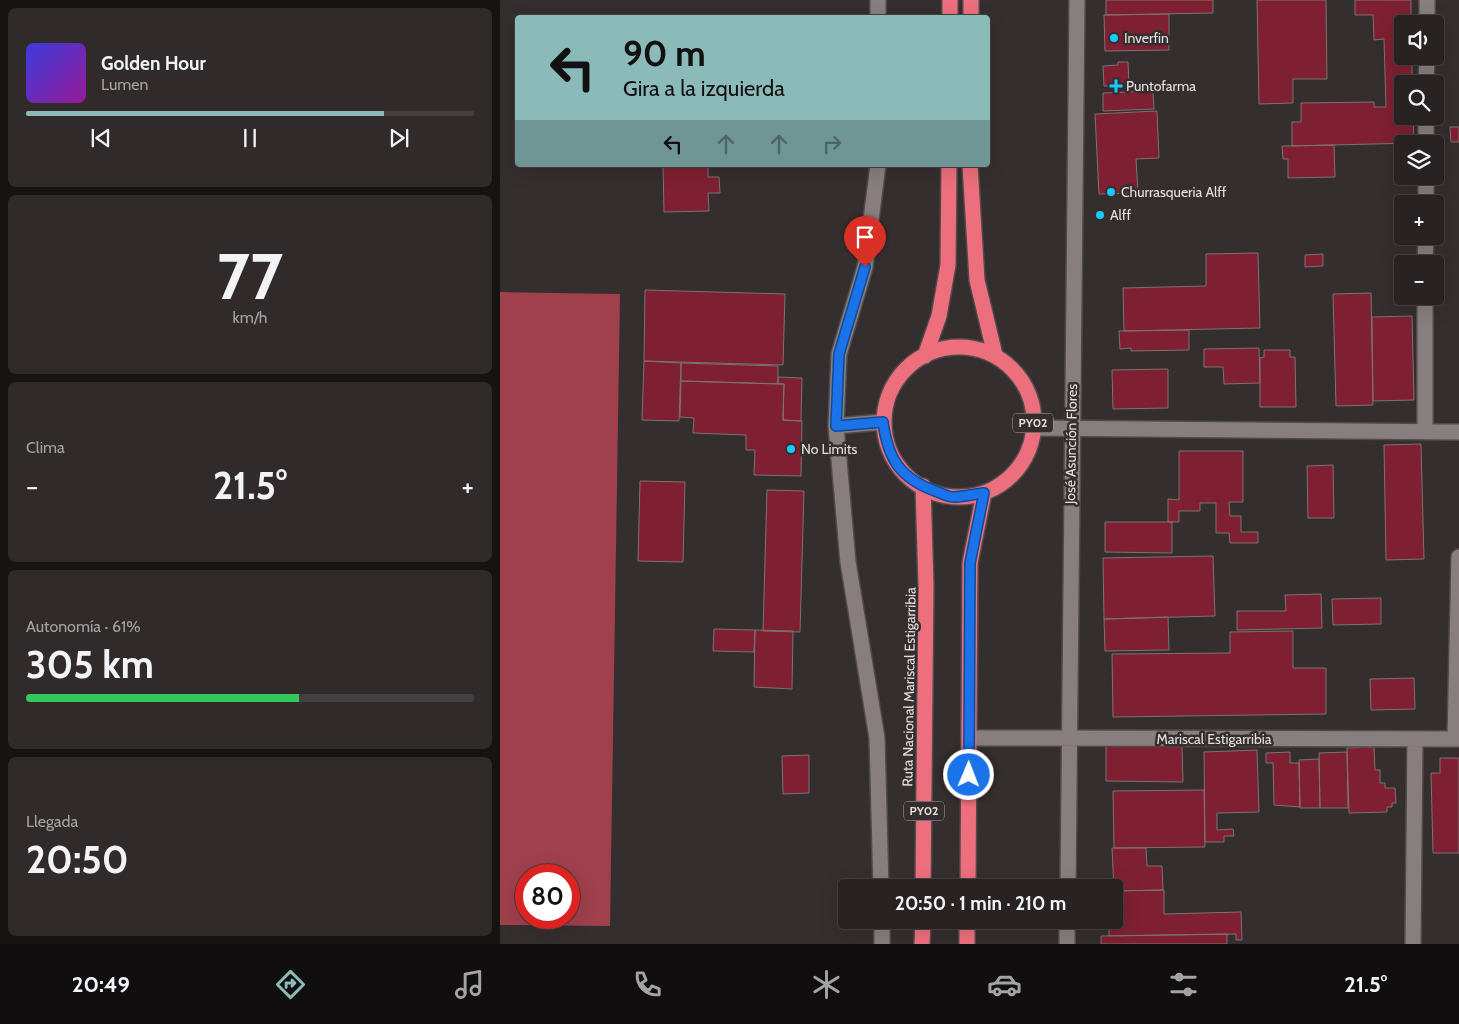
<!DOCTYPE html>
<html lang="es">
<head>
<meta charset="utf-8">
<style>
	:root { --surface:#282222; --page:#302a2a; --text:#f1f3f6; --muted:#a5a4a5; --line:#443f40; --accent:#8bbbb9 }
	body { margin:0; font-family:Cabin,sans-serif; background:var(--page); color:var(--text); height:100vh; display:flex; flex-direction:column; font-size:19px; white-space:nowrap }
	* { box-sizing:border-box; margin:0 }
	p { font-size:16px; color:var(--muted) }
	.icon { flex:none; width:28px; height:28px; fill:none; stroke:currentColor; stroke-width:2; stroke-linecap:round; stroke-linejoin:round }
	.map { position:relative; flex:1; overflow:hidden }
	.sheet { display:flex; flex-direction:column; gap:8px; padding:8px; background:#161313; width:500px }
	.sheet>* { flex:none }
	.banner { position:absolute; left:15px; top:15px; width:475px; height:152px; border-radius:5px; box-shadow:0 5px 20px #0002,0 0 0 1px var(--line); background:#8bbbb9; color:#111; overflow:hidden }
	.fabs { position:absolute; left:894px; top:15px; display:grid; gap:10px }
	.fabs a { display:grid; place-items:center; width:50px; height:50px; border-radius:5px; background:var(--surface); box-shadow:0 5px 20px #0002,0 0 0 1px var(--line); font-size:25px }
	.speed { position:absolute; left:15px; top:864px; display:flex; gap:10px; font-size:25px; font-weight:700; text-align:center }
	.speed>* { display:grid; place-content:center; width:65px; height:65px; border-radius:50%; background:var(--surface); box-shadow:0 5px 20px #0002,0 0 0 1px var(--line); line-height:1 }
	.speed .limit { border:8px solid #d22; background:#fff; color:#111 }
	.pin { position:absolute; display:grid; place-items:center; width:42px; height:42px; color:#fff; margin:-51px -21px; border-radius:50% 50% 50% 0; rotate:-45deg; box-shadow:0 0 5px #0007 }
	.pin .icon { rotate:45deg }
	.me { position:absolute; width:55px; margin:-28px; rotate:1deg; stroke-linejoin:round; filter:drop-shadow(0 0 4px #0008) }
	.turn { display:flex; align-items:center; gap:18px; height:105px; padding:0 25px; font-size:22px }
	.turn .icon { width:65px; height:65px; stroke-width:2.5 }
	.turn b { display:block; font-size:35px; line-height:42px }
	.lanes { display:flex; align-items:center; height:48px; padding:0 25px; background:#0003; justify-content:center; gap:25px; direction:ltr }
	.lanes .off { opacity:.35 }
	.big { font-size:38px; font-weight:800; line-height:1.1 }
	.sheet .tile { flex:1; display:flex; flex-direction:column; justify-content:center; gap:8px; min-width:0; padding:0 18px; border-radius:8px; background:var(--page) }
	.sheet .dial { align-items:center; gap:0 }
	.dial b { font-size:65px; line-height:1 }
	.song { display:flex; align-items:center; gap:15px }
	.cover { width:60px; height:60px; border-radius:8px; background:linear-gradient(135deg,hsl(240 70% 55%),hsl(300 70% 35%)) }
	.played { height:5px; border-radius:2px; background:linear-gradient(90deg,var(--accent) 80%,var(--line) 80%) }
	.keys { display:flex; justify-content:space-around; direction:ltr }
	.heat { display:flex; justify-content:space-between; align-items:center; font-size:28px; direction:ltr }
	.charge { height:8px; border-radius:4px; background:linear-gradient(90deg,#34c759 61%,var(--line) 0) }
	.trip { position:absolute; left:338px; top:879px; width:285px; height:50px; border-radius:5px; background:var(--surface); box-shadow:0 5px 20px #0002,0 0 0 1px var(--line); font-weight:800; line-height:50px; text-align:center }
	.tab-bar { display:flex; height:80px; justify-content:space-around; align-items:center; background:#100e0e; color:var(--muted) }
	.tab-bar .icon { width:35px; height:35px }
	.tab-bar .on { color:var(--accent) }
	.tab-bar b { font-size:22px; color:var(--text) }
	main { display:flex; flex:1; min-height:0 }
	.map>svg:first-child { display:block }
	.forest { fill:#a0404d; fill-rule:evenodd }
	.building { fill:#7e2032; stroke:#7c7373 }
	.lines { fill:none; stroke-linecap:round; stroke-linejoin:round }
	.street-casing { stroke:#514a4b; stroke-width:18 }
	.highway-casing { stroke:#514a4b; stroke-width:18 }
	.street { stroke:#887e7f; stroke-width:15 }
	.highway { stroke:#ed6f7e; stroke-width:15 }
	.route-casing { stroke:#114b97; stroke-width:12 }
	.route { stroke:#1a73e8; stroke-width:9 }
	.poi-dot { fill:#19cafc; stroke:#352e2e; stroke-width:2 }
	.labels { text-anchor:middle; stroke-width:5; stroke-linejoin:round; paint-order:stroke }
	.shield { fill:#352e2e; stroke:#b0aaab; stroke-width:1 }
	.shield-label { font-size:12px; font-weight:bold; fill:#e5dfe0 }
	.poi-label { font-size:14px; fill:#e5dfe0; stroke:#352e2e; text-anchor:start }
	.street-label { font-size:14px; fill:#e5dfe0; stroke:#352e2e }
</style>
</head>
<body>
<main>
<section class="sheet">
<div class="tile">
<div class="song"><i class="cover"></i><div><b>Golden Hour</b><p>Lumen</p></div></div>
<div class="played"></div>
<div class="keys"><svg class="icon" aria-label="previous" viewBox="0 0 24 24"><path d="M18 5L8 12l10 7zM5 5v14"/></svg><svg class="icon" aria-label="pause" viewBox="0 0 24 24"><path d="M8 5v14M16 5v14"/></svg><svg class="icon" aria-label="next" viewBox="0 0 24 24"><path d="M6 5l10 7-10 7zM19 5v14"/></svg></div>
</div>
<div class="tile dial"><b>77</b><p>km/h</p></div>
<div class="tile"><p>Clima</p>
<div class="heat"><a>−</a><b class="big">21.5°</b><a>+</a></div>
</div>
<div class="tile"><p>Autonomía · 61%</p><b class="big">305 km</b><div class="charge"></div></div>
<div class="tile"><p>Llegada</p><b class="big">20:50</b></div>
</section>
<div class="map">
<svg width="959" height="944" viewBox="0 0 959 944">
	<rect width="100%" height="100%" fill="#352e2e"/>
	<path class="forest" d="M0,292L120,294L110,926L0,925ZM26,875H69V918H26Z"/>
	<path class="building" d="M606,0H713V13L606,15Z
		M757,0H826L827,79H793V103L759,104Z
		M855,0H911V24H902V56H912V84H902V116H913L914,143L792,146V122H801V103L874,102V107H886L884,39L874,40L873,15H855Z
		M669,14V50L605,51L604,15Z
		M618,62H628L629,86H604L603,66L618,65Z
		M653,91L654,109L603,111V93Z
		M657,111L659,158L636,159L638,193L599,194L595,114Z
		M950,127H959V142H951Z
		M834,145L835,177L788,178V159H783L782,146Z
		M163,165H208V177H219L220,193H208L209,211L164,212Z
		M758,253L760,328L624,331L623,288L706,286V254Z
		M823,254V266L805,267V255Z
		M145,290L285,294L283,365L144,361Z
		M871,293L873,405L836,406L833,294Z
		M912,316L914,400L873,401L872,317Z
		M689,330V350L631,351V348L620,349L619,331Z
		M759,348L760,383L724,384L723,367H704V349Z
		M764,350H790V357H795L796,407H760V358L764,357Z
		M144,361L181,363L179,421L142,420Z
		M181,363L278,366V384L181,381Z
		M668,369V408L613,409L612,370Z
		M278,377L302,378L301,421L283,420L284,384H278Z
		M181,381L284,384L283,420L302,421L301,476L254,475L255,450H246V435L193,433L194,418L180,417Z
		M921,444L924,559L886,560L884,445Z
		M679,451H743V502H729L730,516H741V532H758V543H730L729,533H716V503H700V511H679V522H668V499L679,500Z
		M833,465L834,518H808L807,466Z
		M140,481L185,482L183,562L138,561Z
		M267,490L304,491L300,632L263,631Z
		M605,522H672V553L605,552Z
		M713,556L715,616L604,619L603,558Z
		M821,594L822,628L737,630V611H786L785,595Z
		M881,598V624L833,625L832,599Z
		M668,617L669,650L605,651L604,619Z
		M214,629L255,630L254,652L213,651Z
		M255,630L293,631L292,689L254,687Z
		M793,631V668H826V714L613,717L612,654L730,653V632Z
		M914,678L915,709L871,710L870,679Z
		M682,745L683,782L606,781V746Z
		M874,747L875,770H880V783H885V788H895L896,803H892V807H887V812L849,813L847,748Z
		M757,750L759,812L717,813V830L733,829L734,836H724V842H705L704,752Z
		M790,752V763H799L800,807L774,805L773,763H766V753Z
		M847,752L848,808H820L819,753Z
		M309,755V793L283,794L282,756Z
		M940,758H959V853H933L931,773H940Z
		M819,759L820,808H800L799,760Z
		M704,790L705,847L614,848L613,791Z
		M612,848H646L647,866H662L663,890L614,891Z
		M664,890V914L741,912L742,940H736V934L609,936V920H614V891Z
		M727,934V944H601V936Z"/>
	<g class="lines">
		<defs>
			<path id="street" d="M378,0V18
				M927,24V0
				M926,84L927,56
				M926,144V116
				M378,165L365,267L339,354L336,426L348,562L377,738L381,888
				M926,204V176
				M925,264L926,236
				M336,426L383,422
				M534,428L959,432
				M925,432V296
				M470,738L959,739
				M955,739L959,557
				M568,888L577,0
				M382,920V944
				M567,944V920
				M913,944L915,739"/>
			<path id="highway" d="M450,18V0
				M471,18V0
				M470,165L477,280L495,355
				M384 422a75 75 0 1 1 150 0a75 75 0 1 1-150 0Z
				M425,356L439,316L448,265L449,165
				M423,486L426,585L423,888
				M468,888L470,563L484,493
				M422,944L423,920
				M467,944V920"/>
		</defs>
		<use href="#street" class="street-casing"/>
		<use href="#highway" class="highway-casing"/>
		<use href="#street" class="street"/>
		<use href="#highway" class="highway"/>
	</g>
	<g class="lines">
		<defs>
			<path id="route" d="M365,267L339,354L336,426L383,422C388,459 400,478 435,491C441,493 448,497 453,497C464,497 474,494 484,493L470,563L469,775"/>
		</defs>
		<use href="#route" class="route-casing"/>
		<use href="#route" class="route"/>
	</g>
	<g class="poi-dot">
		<circle cx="614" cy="38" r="5"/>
		<path d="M613.5 78.5h5v5h5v5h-5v5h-5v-5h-5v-5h5z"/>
		<circle cx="611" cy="192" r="5"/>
		<circle cx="600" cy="215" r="5"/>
		<circle cx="291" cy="449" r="5"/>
	</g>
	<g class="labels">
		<g class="shield">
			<rect x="513" y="413.5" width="40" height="19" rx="4"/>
			<rect x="404" y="801.5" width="40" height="19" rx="4"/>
		</g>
		<g class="shield-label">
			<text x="533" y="427">PY02</text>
			<text x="424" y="815">PY02</text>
		</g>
		<g class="poi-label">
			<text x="624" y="43">Inverfin</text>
			<text x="626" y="91">Puntofarma</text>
			<text x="621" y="197">Churrasqueria Alff</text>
			<text x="610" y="220">Alff</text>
			<text x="301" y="454">No Limits</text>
		</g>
		<g class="street-label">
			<text transform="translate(571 444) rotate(-89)" y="5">José Asunción Flores</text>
			<text transform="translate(409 687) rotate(-89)" y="5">Ruta Nacional Mariscal Estigarribia</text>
			<text x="714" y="744">Mariscal Estigarribia</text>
		</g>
	</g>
</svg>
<div class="fabs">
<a><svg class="icon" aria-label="sound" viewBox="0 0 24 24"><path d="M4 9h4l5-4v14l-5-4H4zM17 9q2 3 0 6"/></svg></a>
<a><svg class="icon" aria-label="search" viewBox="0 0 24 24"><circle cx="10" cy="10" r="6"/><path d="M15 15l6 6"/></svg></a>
<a><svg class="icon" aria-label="layers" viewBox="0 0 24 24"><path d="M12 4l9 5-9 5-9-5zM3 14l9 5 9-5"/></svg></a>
<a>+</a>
<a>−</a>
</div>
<div class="speed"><div class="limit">80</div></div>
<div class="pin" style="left:365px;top:267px;background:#d93025"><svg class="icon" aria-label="arrive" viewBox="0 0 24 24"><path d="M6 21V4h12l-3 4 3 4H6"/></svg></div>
<svg class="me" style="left:469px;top:775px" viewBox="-20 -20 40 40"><circle r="17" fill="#1a73e8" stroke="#fff" stroke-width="3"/><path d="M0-11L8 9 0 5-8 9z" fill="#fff"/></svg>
<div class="trip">20:50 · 1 min · 210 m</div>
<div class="banner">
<div class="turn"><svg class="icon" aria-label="left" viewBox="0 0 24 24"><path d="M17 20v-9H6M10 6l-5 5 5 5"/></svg><div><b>90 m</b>Gira a la izquierda</div></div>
<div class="lanes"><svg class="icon" aria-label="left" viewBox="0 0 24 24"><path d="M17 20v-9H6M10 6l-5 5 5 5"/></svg><svg class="icon off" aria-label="ahead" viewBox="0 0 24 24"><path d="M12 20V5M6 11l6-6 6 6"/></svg><svg class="icon off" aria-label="ahead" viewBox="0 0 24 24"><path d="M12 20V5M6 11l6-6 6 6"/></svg><svg class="icon off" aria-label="right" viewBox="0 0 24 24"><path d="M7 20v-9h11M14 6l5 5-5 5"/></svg></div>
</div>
</div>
</main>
<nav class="tab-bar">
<b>20:49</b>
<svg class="icon on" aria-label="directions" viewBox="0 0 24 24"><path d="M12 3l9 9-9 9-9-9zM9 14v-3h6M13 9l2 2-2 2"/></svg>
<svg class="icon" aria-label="music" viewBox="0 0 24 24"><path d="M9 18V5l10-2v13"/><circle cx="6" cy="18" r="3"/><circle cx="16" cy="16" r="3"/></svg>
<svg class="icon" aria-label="phone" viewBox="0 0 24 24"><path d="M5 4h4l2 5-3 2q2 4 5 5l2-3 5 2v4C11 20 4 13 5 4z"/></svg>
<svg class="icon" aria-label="climate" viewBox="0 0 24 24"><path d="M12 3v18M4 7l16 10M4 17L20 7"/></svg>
<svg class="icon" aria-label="car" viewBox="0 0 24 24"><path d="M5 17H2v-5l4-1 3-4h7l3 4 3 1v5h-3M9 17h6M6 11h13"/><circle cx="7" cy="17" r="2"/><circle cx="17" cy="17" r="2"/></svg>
<svg class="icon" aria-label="filters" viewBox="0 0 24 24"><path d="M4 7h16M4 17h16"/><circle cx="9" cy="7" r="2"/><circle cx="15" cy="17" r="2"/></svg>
<b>21.5°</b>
</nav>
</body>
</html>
